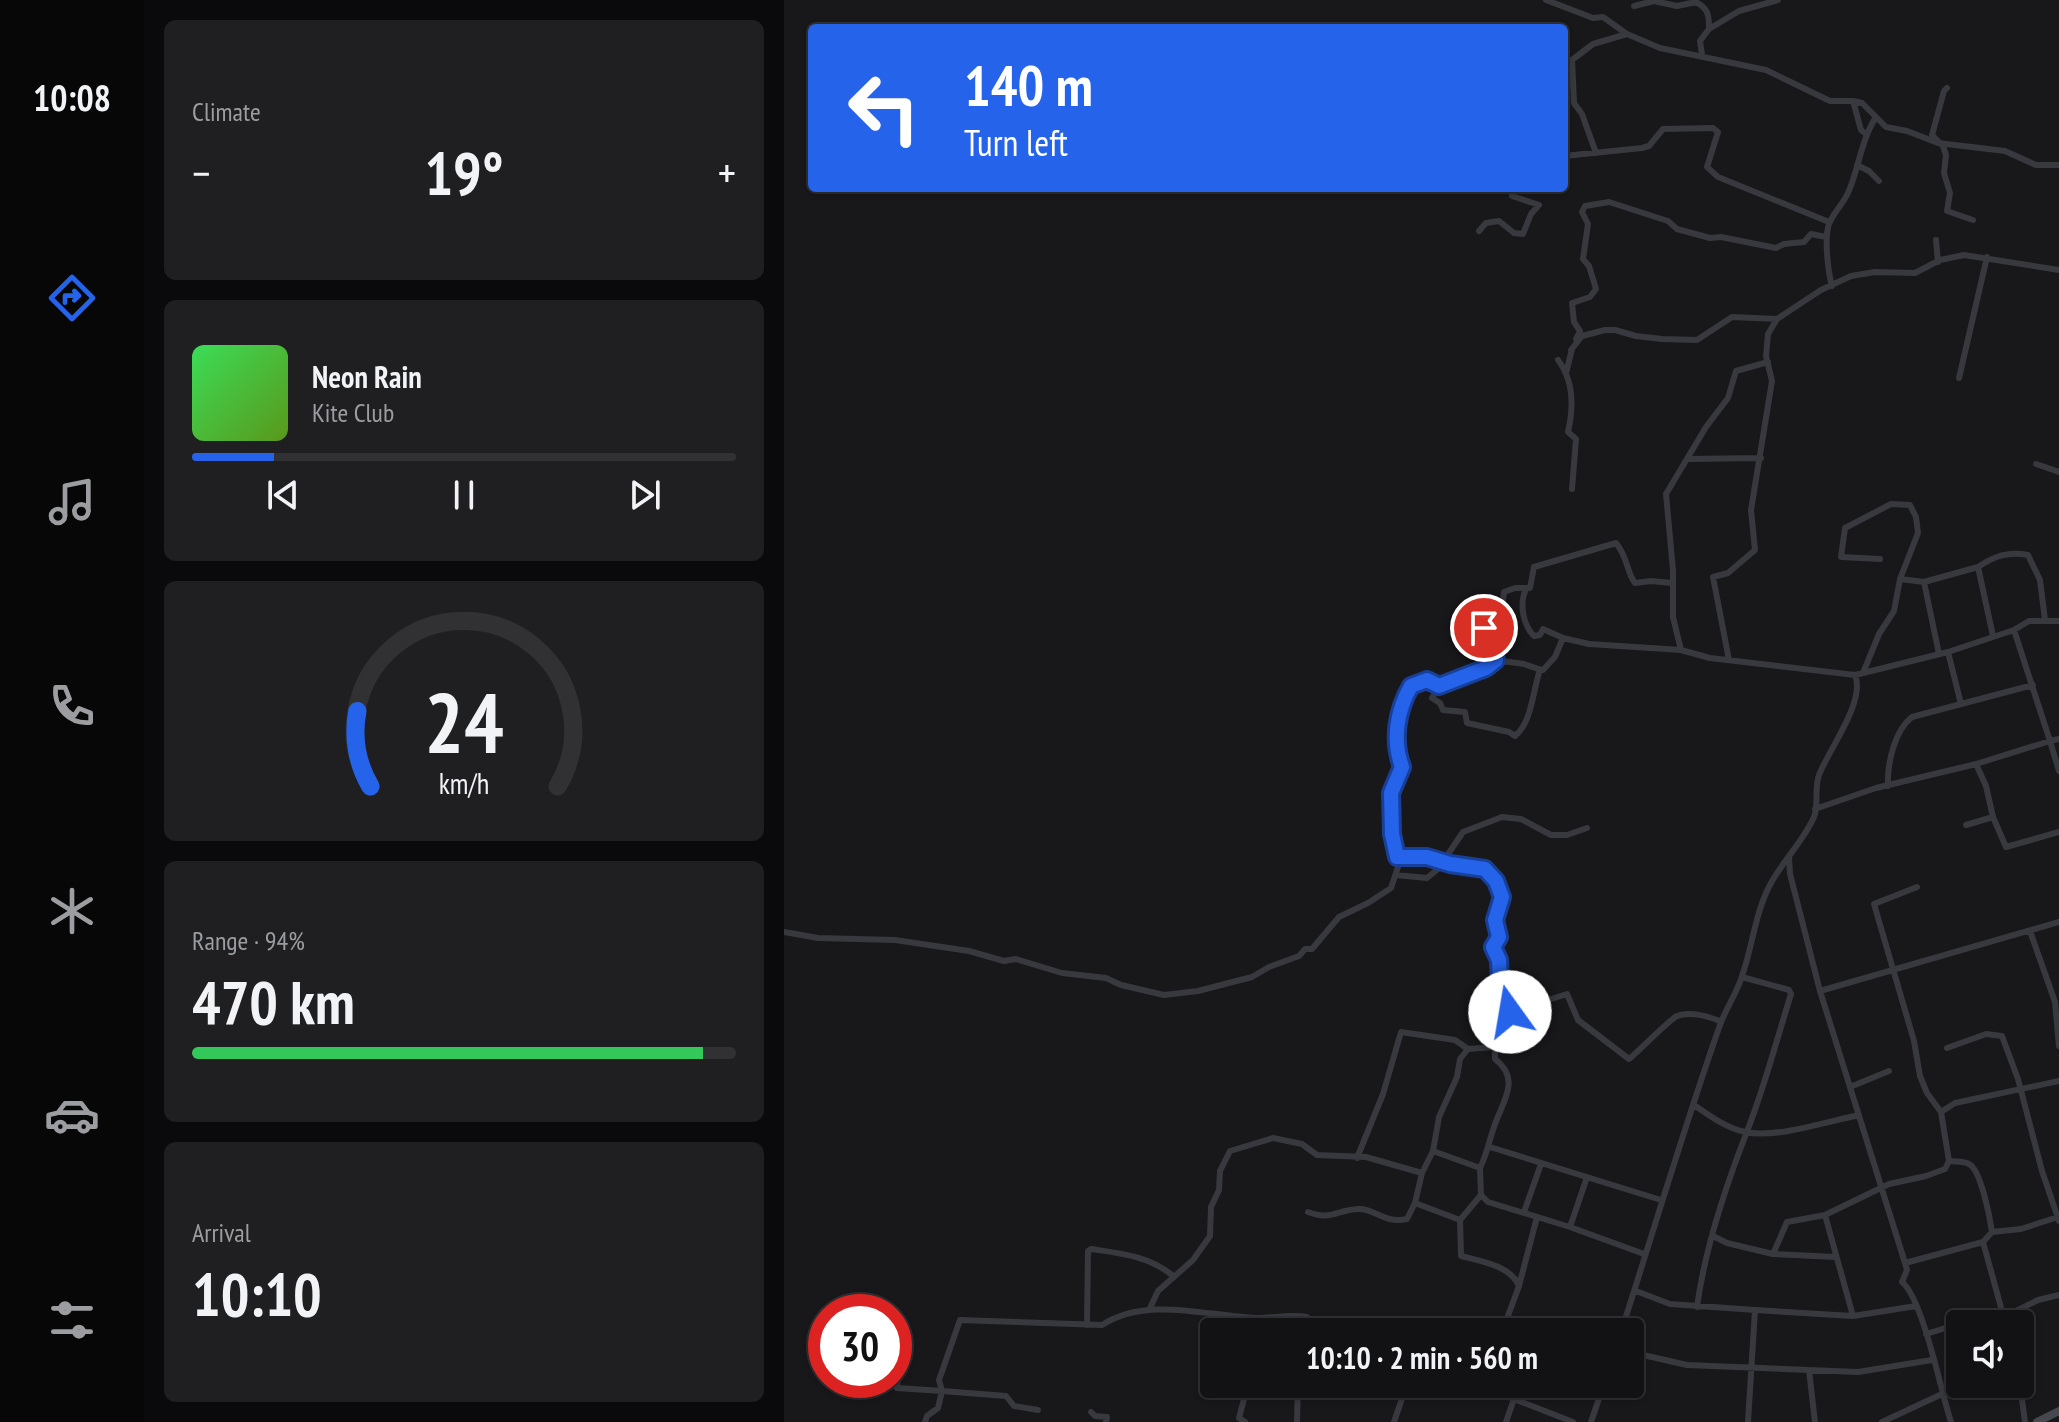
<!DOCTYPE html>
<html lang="en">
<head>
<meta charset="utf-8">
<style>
	:root { --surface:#121114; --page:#1f1f22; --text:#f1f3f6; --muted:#9c9da0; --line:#313134; --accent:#2563eb }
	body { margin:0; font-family:"PT Sans Narrow",sans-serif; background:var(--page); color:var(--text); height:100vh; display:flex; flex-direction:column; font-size:30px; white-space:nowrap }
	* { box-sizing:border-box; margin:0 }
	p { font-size:26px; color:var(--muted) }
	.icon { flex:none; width:44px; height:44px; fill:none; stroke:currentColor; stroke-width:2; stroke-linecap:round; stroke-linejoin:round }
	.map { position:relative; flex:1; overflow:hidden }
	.details { display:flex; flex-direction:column; gap:20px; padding:20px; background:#0a090b; width:640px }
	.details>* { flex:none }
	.hud { position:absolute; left:24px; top:24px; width:760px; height:168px; border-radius:8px; box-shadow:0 2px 6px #0004,0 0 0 2px var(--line); background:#2563eb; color:#fff; overflow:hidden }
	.buttons { position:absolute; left:1162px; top:1310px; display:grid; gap:16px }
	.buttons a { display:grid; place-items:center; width:88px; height:88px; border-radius:8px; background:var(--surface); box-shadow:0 2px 6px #0004,0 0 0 2px var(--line); font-size:40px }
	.speed { position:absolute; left:24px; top:1294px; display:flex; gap:16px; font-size:40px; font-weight:700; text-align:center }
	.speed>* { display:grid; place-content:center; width:104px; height:104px; border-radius:50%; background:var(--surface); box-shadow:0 2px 6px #0004,0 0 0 2px var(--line); line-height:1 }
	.speed .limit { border:12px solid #d22; background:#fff; color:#111 }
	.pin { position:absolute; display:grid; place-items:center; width:68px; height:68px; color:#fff; margin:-34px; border:4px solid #fff; border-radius:50%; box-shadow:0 2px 8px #0007 }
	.me { position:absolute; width:88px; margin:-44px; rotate:347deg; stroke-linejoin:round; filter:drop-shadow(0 0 6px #0008) }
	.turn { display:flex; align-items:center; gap:28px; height:168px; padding:0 24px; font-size:36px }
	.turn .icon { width:104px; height:104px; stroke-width:2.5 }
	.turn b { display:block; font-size:56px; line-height:68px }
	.big { font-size:60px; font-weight:800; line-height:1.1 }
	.details .card { flex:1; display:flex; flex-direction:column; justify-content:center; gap:12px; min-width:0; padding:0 28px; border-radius:12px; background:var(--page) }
	.details .dial { align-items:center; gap:0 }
	.dial svg { height:208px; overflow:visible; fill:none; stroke:var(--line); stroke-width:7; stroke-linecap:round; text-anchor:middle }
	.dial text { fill:var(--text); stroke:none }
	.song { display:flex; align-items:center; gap:24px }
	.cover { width:96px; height:96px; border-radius:12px; background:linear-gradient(135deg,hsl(130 70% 55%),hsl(90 70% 35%)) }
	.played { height:8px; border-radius:4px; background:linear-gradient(90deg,var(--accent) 15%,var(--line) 15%) }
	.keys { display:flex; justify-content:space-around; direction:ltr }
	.heat { display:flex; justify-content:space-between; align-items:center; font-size:44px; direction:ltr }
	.charge { height:12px; border-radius:6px; background:linear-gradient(90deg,#34c759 94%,var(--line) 0) }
	.trip { position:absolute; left:416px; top:1318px; width:444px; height:80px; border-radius:8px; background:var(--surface); box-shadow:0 2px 6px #0004,0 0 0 2px var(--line); font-weight:800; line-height:80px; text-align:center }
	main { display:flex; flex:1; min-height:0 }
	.tab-bar { display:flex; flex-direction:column; width:144px; justify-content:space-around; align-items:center; background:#070708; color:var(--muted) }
	.tab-bar .icon { width:56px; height:56px }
	.tab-bar .on { color:var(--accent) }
	.tab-bar b { font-size:36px; color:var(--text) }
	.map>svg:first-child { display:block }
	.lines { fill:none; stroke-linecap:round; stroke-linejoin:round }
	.street { stroke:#38393f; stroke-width:6 }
	.secondary { stroke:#46474f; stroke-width:8 }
	.route-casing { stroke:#184099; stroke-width:20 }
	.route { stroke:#2563eb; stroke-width:14 }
</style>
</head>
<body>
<main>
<nav class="tab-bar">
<b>10:08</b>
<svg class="icon on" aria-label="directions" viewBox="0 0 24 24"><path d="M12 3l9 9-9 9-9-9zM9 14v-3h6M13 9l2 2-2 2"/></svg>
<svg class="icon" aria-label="music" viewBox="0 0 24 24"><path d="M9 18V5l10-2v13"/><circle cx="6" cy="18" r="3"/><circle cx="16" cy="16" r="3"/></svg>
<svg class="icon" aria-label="phone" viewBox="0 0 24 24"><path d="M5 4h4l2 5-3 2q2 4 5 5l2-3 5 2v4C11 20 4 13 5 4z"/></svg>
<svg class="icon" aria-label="climate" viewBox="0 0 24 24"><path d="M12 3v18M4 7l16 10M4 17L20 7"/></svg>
<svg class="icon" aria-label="car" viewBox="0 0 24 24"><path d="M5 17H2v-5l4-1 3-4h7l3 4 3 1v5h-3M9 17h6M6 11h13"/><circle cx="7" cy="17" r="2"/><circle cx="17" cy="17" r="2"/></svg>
<svg class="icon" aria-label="filters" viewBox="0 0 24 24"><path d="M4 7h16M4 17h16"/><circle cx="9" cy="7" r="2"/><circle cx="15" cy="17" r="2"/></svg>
</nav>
<section class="details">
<div class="card"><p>Climate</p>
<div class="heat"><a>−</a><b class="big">19°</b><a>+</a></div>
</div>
<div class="card">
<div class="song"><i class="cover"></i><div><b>Neon Rain</b><p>Kite Club</p></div></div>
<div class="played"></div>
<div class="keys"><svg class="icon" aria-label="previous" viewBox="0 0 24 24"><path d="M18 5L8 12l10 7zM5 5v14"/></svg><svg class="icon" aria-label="pause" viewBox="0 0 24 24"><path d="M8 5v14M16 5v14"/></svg><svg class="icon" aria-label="next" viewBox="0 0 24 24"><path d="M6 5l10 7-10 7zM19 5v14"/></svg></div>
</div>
<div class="card dial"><svg viewBox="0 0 100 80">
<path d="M14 69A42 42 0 1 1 86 69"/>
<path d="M14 69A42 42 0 0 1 9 40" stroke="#2563eb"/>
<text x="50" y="56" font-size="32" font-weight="700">24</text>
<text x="50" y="72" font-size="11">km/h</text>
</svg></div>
<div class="card"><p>Range · 94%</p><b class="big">470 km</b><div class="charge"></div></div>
<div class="card"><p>Arrival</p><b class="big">10:10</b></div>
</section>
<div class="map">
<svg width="1275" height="1422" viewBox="0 0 1275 1422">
	<rect width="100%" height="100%" fill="#18171a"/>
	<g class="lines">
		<path class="street" d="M762,0L809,18L819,17L843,34
			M850,6L870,1L893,6L912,2C925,9 925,16 925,29L916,41L918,55
			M925,29L955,11L994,0
			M788,60L790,103L798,114L812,153
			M780,61L788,60L809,44L843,34L876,48L982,70L1046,101H1069L1078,103L1092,117
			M1163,88L1160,91L1148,135L1159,146L1162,155L1160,173L1166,193L1163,211L1189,220
			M1069,101L1077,130L1082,134
			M780,156L858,148L865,146L879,129L929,128L934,132L923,167L934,177L1045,222
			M1073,165L1085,171L1095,181
			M695,231L702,223L715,221L730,233L739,234L747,214L755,205L728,196V188
			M1152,240L1154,262
			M1048,286C1044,272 1040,238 1045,224C1049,213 1059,204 1064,193C1075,168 1077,140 1092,117L1102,127L1123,131L1154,143L1221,151L1252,165H1275
			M792,339L796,331L790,322L788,303L806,297L812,289L805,266L799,259L804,224L798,212L801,206L825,202L884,221L893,229L926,238L937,237L992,248L1000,244L1020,242L1027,234L1042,237
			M787,350L798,336L821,330H831L852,336L878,339L913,340L948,317L993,319L1037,290L1067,276L1091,272L1131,273L1156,260L1180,255L1275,270
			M774,360C790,381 790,406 784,432L792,439L788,489
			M782,373L788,349
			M1175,378L1203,257
			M903,459L977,458
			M1252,464L1275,472
			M1116,579L1140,582L1155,654
			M1140,582L1194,567
			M742,589C735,604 739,625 750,636L756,635L759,629L779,638L805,644L897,650L926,658L1071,675L1164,652L1230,630L1245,621H1275
			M1230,630L1266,741L1275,739
			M1209,636L1194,567C1210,556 1225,551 1244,555L1256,580L1261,620
			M779,638L771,657L759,670C753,669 746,666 740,664C713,659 711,667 703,637C701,626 700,635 702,624L716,623L720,592L731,588H746L750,567L832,543C844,557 843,574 851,583L867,581L888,583
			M897,650L889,617V570L882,494L922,427L944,398L952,371L984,362
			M1164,652L1177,704
			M945,660L929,577L944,573L971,550L967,510L988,381L982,356L984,334L993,319
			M1079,673L1095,634L1110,611L1116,579L1134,533L1132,517L1126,505L1107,504L1061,528L1057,557L1096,559
			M655,686L648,698L656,703L659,710L681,712L683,723L725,732L731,736C748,723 749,689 756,670
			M1192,764L1202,786L1209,817L1222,847L1275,832
			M1104,786C1103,765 1110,731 1128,717L1249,685
			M1031,809L1092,788L1192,764L1266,741L1275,771
			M1182,825L1209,817
			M613,857H643L666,864L701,869L712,881L718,897L711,920L715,937L709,947L715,960L716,984L726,1012
			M1005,857L1006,874L1036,991L1121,1263L1123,1270L1118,1282C1139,1299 1157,1392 1167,1422
			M612,875L643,878L654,869L679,832L718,817L737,819L767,835H783L803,828
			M1133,887L1090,904L1130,1041L1136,1076L1143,1093L1157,1112L1165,1161C1171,1162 1180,1161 1185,1164C1197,1170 1206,1218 1208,1232
			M1246,931L1271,1002L1275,1046
			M0,932L34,938L111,940L185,951L220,961L232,959L278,973L322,978L337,985L380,995L414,991L468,977L485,967L515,956L521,949H528L555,917L584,903L607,888L615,864L608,834L607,793L618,767C608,740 613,710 627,686L643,680L655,686L702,668L712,660
			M1036,991L1275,922
			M1163,1048L1202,1034L1218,1036L1234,1079L1258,1171L1275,1221
			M1066,1087L1105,1071
			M910,1105C926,1116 942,1128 961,1132C990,1139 1045,1121 1075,1115
			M1157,1112L1171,1103L1275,1081
			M706,1147L877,1200
			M573,1158L599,1094L617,1032L671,1040L684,1049
			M696,1168C703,1154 705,1141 710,1127C718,1102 738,1080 711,1059V1047
			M631,1203L638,1173
			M524,1212C548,1221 552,1210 574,1209C591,1208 599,1224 623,1219L631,1203L676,1220L677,1256C697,1261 727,1266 735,1286
			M740,1212L757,1164
			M1041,1215L1069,1316
			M676,1220L697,1195
			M786,1227L803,1177
			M929,1236L943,1243L989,1254L1003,1222L1041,1215L1105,1184L1142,1176L1161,1169L1165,1161
			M860,1254L786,1227L704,1202L697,1195L696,1168L649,1151L655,1117L673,1077L676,1059L684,1049L711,1047L726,1012L783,994L794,1020L845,1059C854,1052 886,1019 893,1016C905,1011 926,1016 937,1022
			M989,1254L1052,1257
			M1121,1263L1199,1242
			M852,1291L886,1304L971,1310L1069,1316L1132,1306
			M913,1307C921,1247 942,1185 964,1129C981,1085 993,1039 1007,994L1005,990L958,977
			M366,1308L374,1291L409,1260L426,1236L427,1207L435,1190L436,1171L446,1151L489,1138L518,1144L533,1155L582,1157L638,1173L649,1151
			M1232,1311L1254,1300L1275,1295
			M1231,1324L1232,1311H1218L1199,1242L1208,1232L1237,1229L1274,1217
			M303,1325L304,1251L307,1249C335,1253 366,1256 389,1276
			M469,1332L470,1318
			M718,1332L735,1286L753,1217
			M837,1332C870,1230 900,1127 936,1025C942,1008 953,993 958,976C969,945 971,912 987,883C999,861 1020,840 1030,817C1035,804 1030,789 1035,775C1045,749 1082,701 1071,675
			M1142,1334L1218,1311
			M846,1352L903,1365L1074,1372L1148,1360
			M110,1353H115L113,1388L158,1391L154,1408L143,1416L141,1422
			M1025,1370L1031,1422
			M683,1384L730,1399L789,1422
			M1236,1384L1241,1422
			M254,1410L230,1406L222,1396L158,1391L155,1380L176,1320L318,1325C364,1296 421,1316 472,1318C490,1318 506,1314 523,1317L520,1332
			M307,1412L311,1416L323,1417L322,1422
			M461,1422L455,1418L464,1384
			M513,1422L514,1384
			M610,1422L623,1384
			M722,1422L730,1399
			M807,1422L820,1384
			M964,1422L971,1310
			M1098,1422L1158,1394"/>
		<path class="secondary" d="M1253,1422L1275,1411"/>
	</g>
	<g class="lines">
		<defs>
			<path id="route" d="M700,628L705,648L712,660L702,668L655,686L643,680L627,686C613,710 608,740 618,767L607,793L608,834L613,857H643L666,864L701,869L712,881L718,897L711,920L715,937L709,947L715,960L716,984L726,1012"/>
		</defs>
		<use href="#route" class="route-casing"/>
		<use href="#route" class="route"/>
	</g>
</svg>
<div class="buttons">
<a><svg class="icon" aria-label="sound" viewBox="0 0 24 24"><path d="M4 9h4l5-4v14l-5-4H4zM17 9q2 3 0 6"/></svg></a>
</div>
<div class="speed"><div class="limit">30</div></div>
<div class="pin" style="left:700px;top:628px;background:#d93025"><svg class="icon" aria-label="arrive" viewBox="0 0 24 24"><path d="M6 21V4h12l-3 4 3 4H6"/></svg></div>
<svg class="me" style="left:726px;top:1012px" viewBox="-20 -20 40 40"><circle r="19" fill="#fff"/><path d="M0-13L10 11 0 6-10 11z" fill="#2563eb"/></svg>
<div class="trip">10:10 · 2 min · 560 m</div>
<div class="hud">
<div class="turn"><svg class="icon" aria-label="left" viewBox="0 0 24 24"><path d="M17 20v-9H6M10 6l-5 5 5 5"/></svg><div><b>140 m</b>Turn left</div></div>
</div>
</div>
</main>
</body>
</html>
